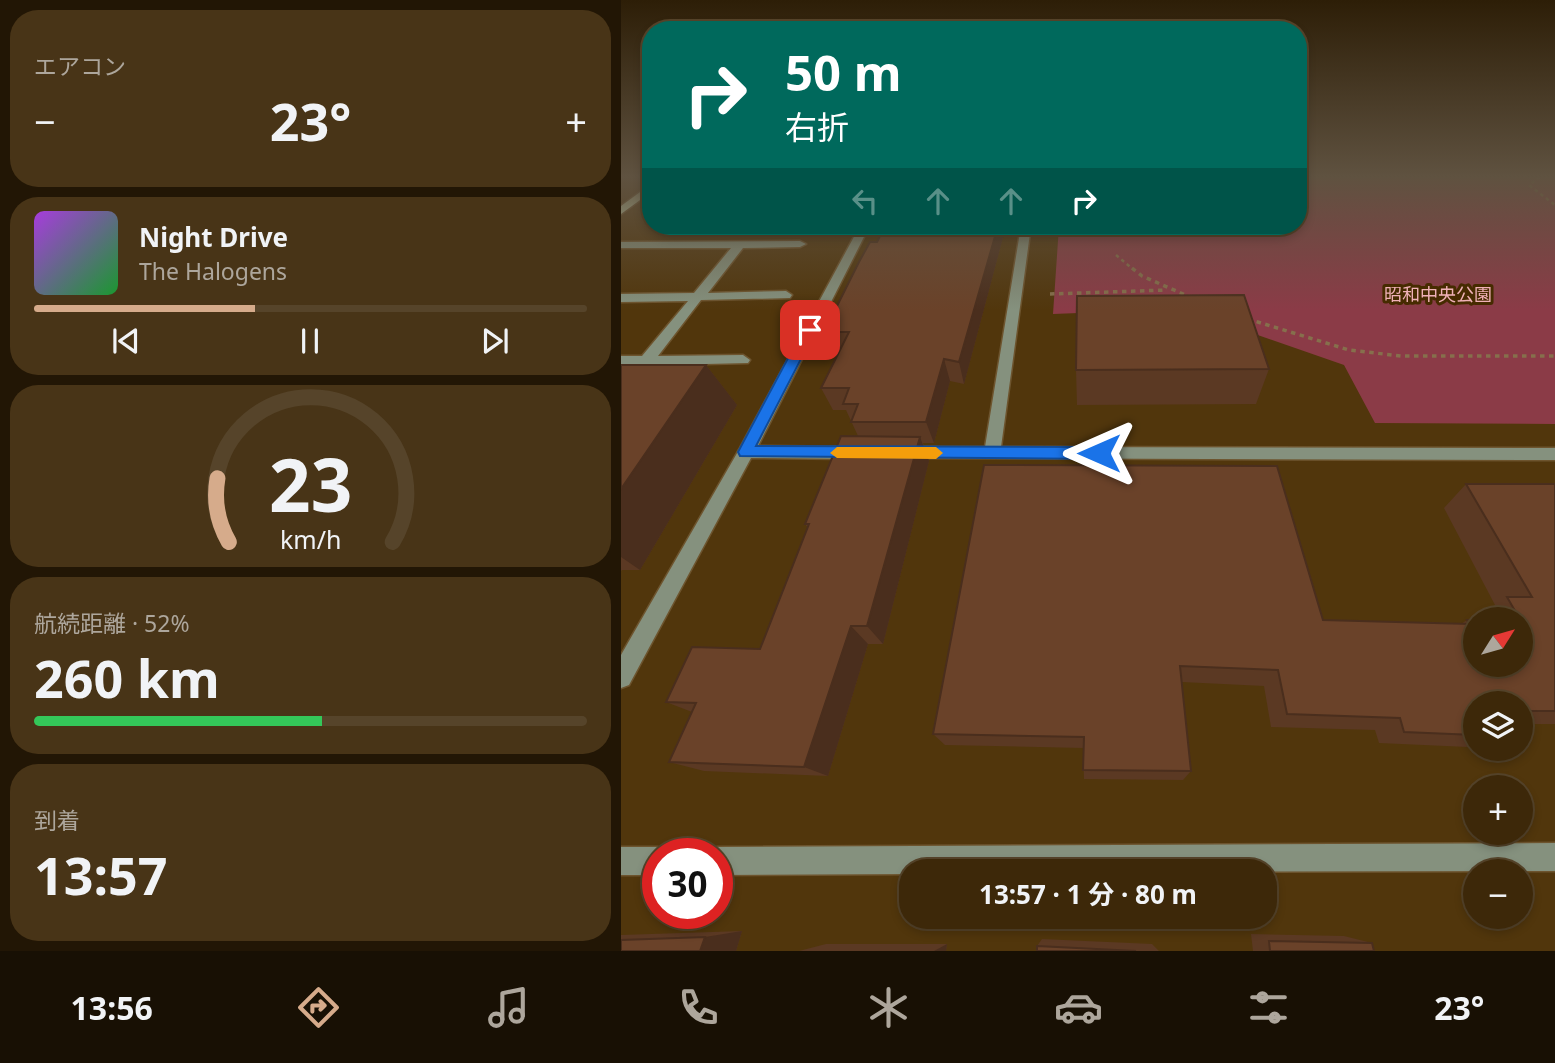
<!DOCTYPE html>
<html lang="ja">
<head>
<meta charset="utf-8">
<style>
	:root { --surface:#3d2809; --page:#483417; --text:#f1f3f6; --muted:#ada69c; --line:#56442a; --accent:#d6ab8b }
	body { margin:0; font-family:"Noto Sans","Noto Sans JP",sans-serif; background:var(--page); color:var(--text); height:100vh; display:flex; flex-direction:column; font-size:26px; white-space:nowrap }
	* { box-sizing:border-box; margin:0 }
	p { font-size:23px; color:var(--muted) }
	.icon { flex:none; width:38px; height:38px; fill:none; stroke:currentColor; stroke-width:2; stroke-linecap:round; stroke-linejoin:round }
	.map { position:relative; flex:1; overflow:hidden }
	.details { display:flex; flex-direction:column; gap:10px; padding:10px; background:#221605; width:621px }
	.details>* { flex:none }
	.banner { position:absolute; left:21px; top:21px; width:665px; height:214px; border-radius:28px; box-shadow:0 4px 10px #0003,0 0 0 2px var(--line); background:#00695c; color:#fff; overflow:hidden }
	.needle { width:46px; rotate:53deg }
	.fabs { position:absolute; left:842px; top:607px; display:grid; gap:14px }
	.fabs a { display:grid; place-items:center; width:70px; height:70px; border-radius:50%; background:var(--surface); box-shadow:0 4px 10px #0003,0 0 0 2px var(--line); font-size:35px }
	.speed { position:absolute; left:21px; top:838px; display:flex; gap:14px; font-size:35px; font-weight:700; text-align:center }
	.speed>* { display:grid; place-content:center; width:91px; height:91px; border-radius:50%; background:var(--surface); box-shadow:0 4px 10px #0003,0 0 0 2px var(--line); line-height:1 }
	.speed .limit { border:10px solid #d22; background:#fff; color:#111 }
	.pin { position:absolute; display:grid; place-items:center; width:60px; height:60px; color:#fff; margin:-30px; border-radius:14px; box-shadow:0 4px 10px #0006 }
	.me { position:absolute; width:77px; margin:-38px; rotate:270deg; stroke-linejoin:round; filter:drop-shadow(0 0 5px #0008) }
	.turn { display:flex; align-items:center; gap:24px; height:147px; padding:0 28px; font-size:32px }
	.turn .icon { width:91px; height:91px; stroke-width:2.5 }
	.turn b { display:block; font-size:49px; line-height:60px }
	.lanes { display:flex; align-items:center; height:66px; padding:0 28px; background:#0003; justify-content:center; gap:35px; direction:ltr }
	.lanes .off { opacity:.35 }
	.big { font-size:52px; font-weight:700; line-height:1.1 }
	.details .tile { flex:1; display:flex; flex-direction:column; justify-content:center; gap:10px; min-width:0; padding:0 24px; border-radius:28px; background:var(--page) }
	.details .dial { align-items:center; gap:0 }
	.dial svg { height:182px; overflow:visible; fill:none; stroke:var(--line); stroke-width:7; stroke-linecap:round; text-anchor:middle }
	.dial text { fill:var(--text); stroke:none }
	.song { display:flex; align-items:center; gap:21px }
	.cover { width:84px; height:84px; border-radius:10px; background:linear-gradient(135deg,hsl(280 70% 55%),hsl(130 70% 35%)) }
	.played { height:7px; border-radius:4px; background:linear-gradient(90deg,var(--accent) 40%,var(--line) 40%) }
	.keys { display:flex; justify-content:space-around; direction:ltr }
	.heat { display:flex; justify-content:space-between; align-items:center; font-size:38px; direction:ltr }
	.charge { height:10px; border-radius:5px; background:linear-gradient(90deg,#34c759 52%,var(--line) 0) }
	.trip { position:absolute; left:278px; top:859px; width:378px; height:70px; border-radius:28px; background:var(--surface); box-shadow:0 4px 10px #0003,0 0 0 2px var(--line); font-weight:700; line-height:70px; text-align:center }
	.tab-bar { display:flex; height:112px; justify-content:space-around; align-items:center; background:#181004; color:var(--muted) }
	.tab-bar .icon { width:49px; height:49px }
	.tab-bar .on { color:var(--accent) }
	.tab-bar b { font-size:32px; color:var(--text) }
	main { display:flex; flex:1; min-height:0 }
	.map>svg:first-child { display:block }
	.green { fill:#8b3b47 }
	.lines { fill:none; stroke-linecap:round; stroke-linejoin:round }
	.minor-casing { stroke:#6d542e; stroke-width:3 }
	.major-casing { stroke:#6d542e; stroke-width:3 }
	.path-far1 { stroke:#866f4c; stroke-width:2.5; stroke-dasharray:3.5 3.5; stroke-linecap:butt }
	.path { stroke:#866f4c; stroke-width:3.5; stroke-dasharray:4.5 4.5; stroke-linecap:butt }
	.minor { fill:#85917e; fill-rule:evenodd }
	.major { fill:#cee5be; fill-rule:evenodd }
	.wall { fill:#5b3923 }
	.shaded-wall { fill:#4a2e1d }
	.building { fill:#6a4229; stroke:#4a2e1d; stroke-width:2 }
	.route { fill:#1a73e8; stroke:#114b97; stroke-width:2 }
	.slow { fill:#f59e0b }
	.labels { text-anchor:middle; stroke-width:6; stroke-linejoin:round; paint-order:stroke }
	.far-park-label { font-size:18px; fill:#f0b1b7; stroke:#462b00 }
</style>
</head>
<body>
<main>
<section class="details">
<div class="tile"><p>エアコン</p>
<div class="heat"><a>−</a><b class="big">23°</b><a>+</a></div>
</div>
<div class="tile">
<div class="song"><i class="cover"></i><div><b>Night Drive</b><p>The Halogens</p></div></div>
<div class="played"></div>
<div class="keys"><svg class="icon" aria-label="previous" viewBox="0 0 24 24"><path d="M18 5L8 12l10 7zM5 5v14"/></svg><svg class="icon" aria-label="pause" viewBox="0 0 24 24"><path d="M8 5v14M16 5v14"/></svg><svg class="icon" aria-label="next" viewBox="0 0 24 24"><path d="M6 5l10 7-10 7zM19 5v14"/></svg></div>
</div>
<div class="tile dial"><svg viewBox="0 0 100 80">
<path d="M14 69A42 42 0 1 1 86 69"/>
<path d="M14 69A42 42 0 0 1 9 41" stroke="#d6ab8b"/>
<text x="50" y="56" font-size="32" font-weight="700">23</text>
<text x="50" y="72" font-size="11">km/h</text>
</svg></div>
<div class="tile"><p>航続距離 · 52%</p><b class="big">260 km</b><div class="charge"></div></div>
<div class="tile"><p>到着</p><b class="big">13:57</b></div>
</section>
<div class="map">
<svg width="934" height="951" viewBox="0 0 934 951">
	<rect width="100%" height="100%" fill="#51360c"/>
	<path class="green" d="M677,177H934V424L754,423L723,365L562,309L432,314L438,226H677Z"/>
	<g class="lines">
		<defs>
			<path id="minor" d="M400,226H410L380,447L934,448V460L277,458L275,453L277,448L283,447H364Z
				M240,230L245,233L137,446L237,447L243,448L245,453L243,458L237,459L130,458L8,685L0,688V655L119,448L235,233Z
				M0,242L179,241L185,244L179,247L122,248L87,293L165,291L171,295L169,298L80,300L37,356L122,355L129,360L127,363L0,366V356H21L67,301L0,302V294L73,293L110,248H0Z
				M934,843V871L290,872V874L96,875V854H85L96,847Z
				M0,847H37L48,854H37V875H0Z"/>
			<path id="major" d="M30,184V192L0,214V206Z"/>
		</defs>
		<use href="#minor" class="minor-casing"/>
		<use href="#major" class="major-casing"/>
		<path class="path-far1" d="M919,177L908,185L934,205
			M495,255L513,270"/>
		<path class="path" d="M511,268L521,276L569,297
			M429,294L546,290
			M627,319L728,350L780,356H934"/>
		<use href="#minor" class="minor"/>
		<use href="#major" class="major"/>
	</g>
	<path class="wall" d="M385,226L343,384L329,381L313,443H302L308,461L262,644H247L207,776L83,771L48,762L71,712L45,702L139,649L187,528L184,524L237,436L225,410H212L200,388L217,354H214L203,332L256,242Z
		M0,365H85L116,405L19,570H1L0,571Z
		M648,369L635,404L456,405L455,370Z
		M845,484H934V724H900V704H854V745L847,747L758,743L754,730L650,727L643,686L561,682L570,771L562,780L463,779L462,748L324,745L312,734L702,620L840,624L846,620L900,665V620H859L857,616L874,605L823,508Z
		M121,931L115,951H0V935Z
		M630,934L723,936L751,943L753,951H632Z
		M421,939L531,944L538,951H416V946Z
		M205,944H326L325,951H178Z"/>
	<path class="shaded-wall" d="M377,226H385L343,384L338,362Z
		M323,359L329,381L313,443L305,422Z
		M85,365L116,405L19,570L0,557V489Z
		M299,437L308,461L262,644L246,626Z
		M230,626L247,644L207,776L183,767Z
		M121,931L115,951H79L84,937Z
		M326,944L325,951H313Z"/>
	<path class="building" d="M264,226H377L338,362L323,359L305,422H230L237,404H222L228,388H200L228,332H203L238,262L249,242H256Z
		M623,295L648,369L455,370L456,296Z
		M0,365H85L0,489Z
		M220,436L299,437L246,626H230L183,767L48,762L75,703L45,702L71,647L139,649L188,524H184Z
		M363,465L656,466L702,620L848,624L846,620H854V665H900V623H901L886,597H911L845,484H934V711H900V704H854V735L783,732L779,718L666,714L657,670L559,666L570,771L462,770L463,737L312,734Z
		M84,937L79,951H0V940Z
		M648,941L751,943L753,951H649Z
		M416,946L515,951H416Z"/>
	<linearGradient id="sky" x2="0" y2="1"><stop stop-color="#2d1e07"/><stop offset="0.57" stop-color="#5f5240"/><stop offset="1" stop-color="#5f5240" stop-opacity="0"/></linearGradient>
	<rect width="934" height="310" fill="url(#sky)"/>
	<path class="route" d="M189,327L195,330L135,446L478,447L486,453L478,459L119,456L117,452L182,330Z"/>
	<path class="slow" d="M216,447H315L322,453L315,459L216,458L209,453Z"/>
	<g class="labels">
		<g class="far-park-label">
			<text x="817" y="301">昭和中央公園</text>
		</g>
	</g>
</svg>
<div class="fabs">
<a><svg class="needle" viewBox="-14 -14 28 28"><path d="M0-13l5 13h-10z" fill="#e53935"/><path d="M0 13l5-13h-10z" fill="#ada69c"/></svg></a>
<a><svg class="icon" aria-label="layers" viewBox="0 0 24 24"><path d="M12 4l9 5-9 5-9-5zM3 14l9 5 9-5"/></svg></a>
<a>+</a>
<a>−</a>
</div>
<div class="speed"><div class="limit">30</div></div>
<div class="pin" style="left:189px;top:330px;background:#d93025"><svg class="icon" aria-label="arrive" viewBox="0 0 24 24"><path d="M6 21V4h12l-3 4 3 4H6"/></svg></div>
<svg class="me" style="left:478px;top:453px" viewBox="-20 -20 40 40"><path d="M0-17L14 15 0 8-14 15z" fill="#1a73e8" stroke="#fff" stroke-width="4"/></svg>
<div class="trip">13:57 · 1 分 · 80 m</div>
<div class="banner">
<div class="turn"><svg class="icon" aria-label="right" viewBox="0 0 24 24"><path d="M7 20v-9h11M14 6l5 5-5 5"/></svg><div><b>50 m</b>右折</div></div>
<div class="lanes"><svg class="icon off" aria-label="left" viewBox="0 0 24 24"><path d="M17 20v-9H6M10 6l-5 5 5 5"/></svg><svg class="icon off" aria-label="ahead" viewBox="0 0 24 24"><path d="M12 20V5M6 11l6-6 6 6"/></svg><svg class="icon off" aria-label="ahead" viewBox="0 0 24 24"><path d="M12 20V5M6 11l6-6 6 6"/></svg><svg class="icon" aria-label="right" viewBox="0 0 24 24"><path d="M7 20v-9h11M14 6l5 5-5 5"/></svg></div>
</div>
</div>
</main>
<nav class="tab-bar">
<b>13:56</b>
<svg class="icon on" aria-label="directions" viewBox="0 0 24 24"><path d="M12 3l9 9-9 9-9-9zM9 14v-3h6M13 9l2 2-2 2"/></svg>
<svg class="icon" aria-label="music" viewBox="0 0 24 24"><path d="M9 18V5l10-2v13"/><circle cx="6" cy="18" r="3"/><circle cx="16" cy="16" r="3"/></svg>
<svg class="icon" aria-label="phone" viewBox="0 0 24 24"><path d="M5 4h4l2 5-3 2q2 4 5 5l2-3 5 2v4C11 20 4 13 5 4z"/></svg>
<svg class="icon" aria-label="climate" viewBox="0 0 24 24"><path d="M12 3v18M4 7l16 10M4 17L20 7"/></svg>
<svg class="icon" aria-label="car" viewBox="0 0 24 24"><path d="M5 17H2v-5l4-1 3-4h7l3 4 3 1v5h-3M9 17h6M6 11h13"/><circle cx="7" cy="17" r="2"/><circle cx="17" cy="17" r="2"/></svg>
<svg class="icon" aria-label="filters" viewBox="0 0 24 24"><path d="M4 7h16M4 17h16"/><circle cx="9" cy="7" r="2"/><circle cx="15" cy="17" r="2"/></svg>
<b>23°</b>
</nav>
</body>
</html>
